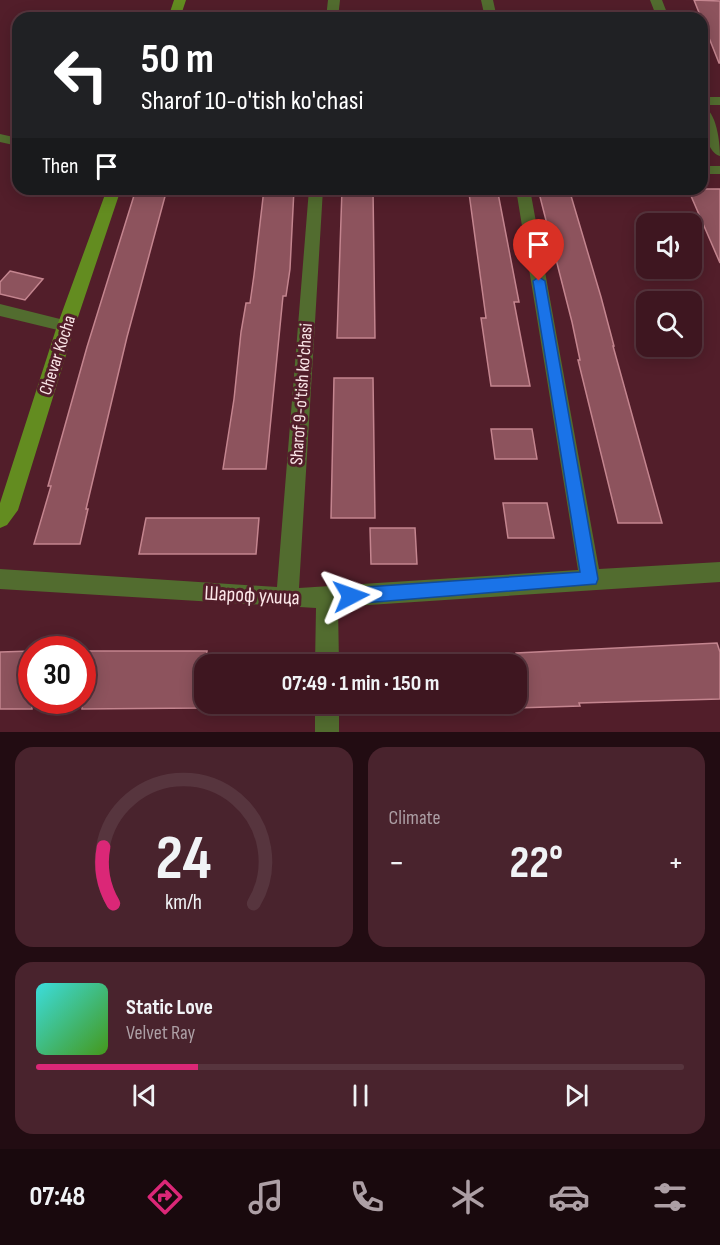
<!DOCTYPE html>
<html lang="en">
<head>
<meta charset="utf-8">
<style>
	:root { --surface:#3e1620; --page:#49232d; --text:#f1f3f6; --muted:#ad9fa5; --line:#57353e; --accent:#db2777 }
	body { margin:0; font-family:"Sofia Sans Condensed",sans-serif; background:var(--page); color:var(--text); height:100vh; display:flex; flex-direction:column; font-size:22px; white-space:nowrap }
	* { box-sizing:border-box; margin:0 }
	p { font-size:20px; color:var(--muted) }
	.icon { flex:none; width:33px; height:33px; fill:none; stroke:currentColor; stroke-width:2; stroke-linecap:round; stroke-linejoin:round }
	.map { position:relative; height:732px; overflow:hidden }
	.drawer { display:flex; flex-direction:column; gap:15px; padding:15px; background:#220c12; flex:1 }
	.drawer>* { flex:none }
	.hud { position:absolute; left:12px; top:12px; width:696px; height:183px; border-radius:18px; box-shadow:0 3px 15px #0003,0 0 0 2px var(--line); background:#202124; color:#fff; overflow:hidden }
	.controls { position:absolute; left:636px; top:213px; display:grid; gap:12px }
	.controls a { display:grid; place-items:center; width:66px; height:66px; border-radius:12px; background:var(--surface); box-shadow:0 3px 15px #0003,0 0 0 2px var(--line); font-size:30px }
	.speed { position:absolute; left:18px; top:636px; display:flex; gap:12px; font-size:30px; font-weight:700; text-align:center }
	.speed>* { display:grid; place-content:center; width:78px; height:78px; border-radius:50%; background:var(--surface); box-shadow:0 3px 15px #0003,0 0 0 2px var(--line); line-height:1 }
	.speed .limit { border:9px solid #d22; background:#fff; color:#111 }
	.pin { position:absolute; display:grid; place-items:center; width:51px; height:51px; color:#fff; margin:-62px -26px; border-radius:50% 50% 50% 0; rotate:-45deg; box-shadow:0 0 6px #0007 }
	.pin .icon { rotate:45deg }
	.me { position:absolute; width:66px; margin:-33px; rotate:86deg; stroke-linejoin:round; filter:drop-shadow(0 0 4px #0008) }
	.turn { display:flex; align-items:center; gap:21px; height:126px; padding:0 30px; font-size:27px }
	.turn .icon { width:78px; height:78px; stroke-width:2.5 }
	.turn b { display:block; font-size:42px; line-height:51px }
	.then { display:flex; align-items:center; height:57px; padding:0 30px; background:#0003; gap:12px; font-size:22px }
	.big { font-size:45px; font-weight:700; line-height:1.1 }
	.drawer .card { flex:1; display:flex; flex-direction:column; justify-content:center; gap:9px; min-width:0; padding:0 21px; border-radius:18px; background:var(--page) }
	.drawer .dial { align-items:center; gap:0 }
	.dial svg { height:156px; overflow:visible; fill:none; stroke:var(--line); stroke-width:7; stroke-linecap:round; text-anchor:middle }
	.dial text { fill:var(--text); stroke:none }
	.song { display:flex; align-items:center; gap:18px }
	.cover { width:72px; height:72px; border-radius:9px; background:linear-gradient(135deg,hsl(180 70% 55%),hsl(100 70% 35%)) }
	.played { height:6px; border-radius:3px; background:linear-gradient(90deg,var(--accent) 25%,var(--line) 25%) }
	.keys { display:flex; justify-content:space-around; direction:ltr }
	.heat { display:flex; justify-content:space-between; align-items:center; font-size:33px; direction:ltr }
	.drawer .tiles { flex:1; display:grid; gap:15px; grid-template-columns:1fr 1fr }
	.card:last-child { grid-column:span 2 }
	.trip { position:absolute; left:194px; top:654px; width:333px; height:60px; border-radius:18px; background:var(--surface); box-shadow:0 3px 15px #0003,0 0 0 2px var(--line); font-weight:700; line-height:60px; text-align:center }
	.tab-bar { display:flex; height:96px; justify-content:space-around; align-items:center; background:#19090d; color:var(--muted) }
	.tab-bar .icon { width:42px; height:42px }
	.tab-bar .active { color:var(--accent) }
	.tab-bar b { font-size:27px; color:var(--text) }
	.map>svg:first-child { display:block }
	.building { fill:#8d535d; stroke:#c4858f; stroke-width:1.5 }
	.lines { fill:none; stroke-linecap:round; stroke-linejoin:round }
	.street { fill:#526c2f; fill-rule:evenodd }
	.secondary { fill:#638c20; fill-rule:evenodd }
	.route { fill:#1a73e8; stroke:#114b97; stroke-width:1.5 }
	.labels { text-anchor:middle; stroke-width:6; stroke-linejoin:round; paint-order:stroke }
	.street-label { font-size:18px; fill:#fbe6e8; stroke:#521e2a }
	.near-street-label { font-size:21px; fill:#fbe6e8; stroke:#521e2a }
</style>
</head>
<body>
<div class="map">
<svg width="720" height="732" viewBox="0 0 720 732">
	<rect width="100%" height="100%" fill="#521e2a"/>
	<path class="building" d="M694,0L720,1V63H719Z
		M136,189H167L127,337L86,509H88L80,544H34L51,486H48L87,347Z
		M264,189H294L290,269L286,296H283L266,469H223L234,399L241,332L246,303H250L254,275Z
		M342,189H373L375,338H337Z
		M538,189H569L601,297L614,346H613L662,523H618L578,360H580L572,322Z
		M688,189H720V263Z
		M469,193H498L519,302H514L530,386H491L481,318H486Z
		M10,271L43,279L25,300L0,294V282Z
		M334,378H373L375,518H331Z
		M491,429H532L537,459H495Z
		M503,503H547L554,538H508Z
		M146,518H259L256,554H139Z
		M370,528H415L417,564H371Z
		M717,643L720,652V699L579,703L580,706L516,708V653Z
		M32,651V709H0V652Z
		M82,651H207L200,708L82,709Z"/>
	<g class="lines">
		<path class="street" d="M328,0H340L338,18H326Z
			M481,0H493L497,18H485Z
			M650,0H662L669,18H657Z
			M702,97H720V105H702Z
			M702,106C717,111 720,143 720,156C705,152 702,119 702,106Z
			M0,134L18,138V146L0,142Z
			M702,166H720V174H702Z
			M309,189H323L299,588L578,570L516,189H530L599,569L720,562V582L338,607L339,664H315L316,608L0,589V569L277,587Z
			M0,304L72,322L75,326L72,330L66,332L0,316Z
			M315,704H339V732H315Z"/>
		<path class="secondary" d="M174,0H186L180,18H168Z
			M107,189H121L75,326L18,510L7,525L0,528V503L57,326Z"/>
	</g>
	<path class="route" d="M539,277L545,281L598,579L596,584L351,604L345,602L343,596L345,591L351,588L580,572L533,281Z"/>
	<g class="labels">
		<g class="street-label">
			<text transform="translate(57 355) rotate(-72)" y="6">Chevar Kocha</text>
			<text transform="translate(301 394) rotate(-86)" y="6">Sharof 9-o'tish ko'chasi</text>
		</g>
		<g class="near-street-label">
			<text transform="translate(252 595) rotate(3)" y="7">Шароф улица</text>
		</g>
	</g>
</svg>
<div class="controls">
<a><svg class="icon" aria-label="sound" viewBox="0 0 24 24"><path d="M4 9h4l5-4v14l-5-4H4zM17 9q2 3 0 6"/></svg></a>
<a><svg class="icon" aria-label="search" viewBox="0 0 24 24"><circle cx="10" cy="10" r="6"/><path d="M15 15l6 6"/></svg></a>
</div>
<div class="speed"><div class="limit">30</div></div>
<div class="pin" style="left:539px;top:281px;background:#d93025"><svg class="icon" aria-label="arrive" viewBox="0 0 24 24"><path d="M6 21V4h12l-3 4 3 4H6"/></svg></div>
<svg class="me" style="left:351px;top:596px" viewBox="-20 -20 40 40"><path d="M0-17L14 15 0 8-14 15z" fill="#1a73e8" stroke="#fff" stroke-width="4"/></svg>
<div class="trip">07:49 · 1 min · 150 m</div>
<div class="hud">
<div class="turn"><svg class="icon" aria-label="left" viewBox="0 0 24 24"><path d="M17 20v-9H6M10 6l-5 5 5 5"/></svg><div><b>50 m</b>Sharof 10-o'tish ko'chasi</div></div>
<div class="then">Then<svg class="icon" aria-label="arrive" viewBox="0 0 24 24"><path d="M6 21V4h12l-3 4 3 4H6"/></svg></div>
</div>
</div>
<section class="drawer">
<div class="tiles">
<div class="card dial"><svg viewBox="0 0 100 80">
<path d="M14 69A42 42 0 1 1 86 69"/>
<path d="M14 69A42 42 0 0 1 9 40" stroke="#db2777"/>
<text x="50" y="56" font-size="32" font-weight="700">24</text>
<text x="50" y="72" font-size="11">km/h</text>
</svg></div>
<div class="card"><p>Climate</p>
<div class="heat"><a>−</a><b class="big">22°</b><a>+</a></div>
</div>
<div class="card">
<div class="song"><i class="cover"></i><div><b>Static Love</b><p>Velvet Ray</p></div></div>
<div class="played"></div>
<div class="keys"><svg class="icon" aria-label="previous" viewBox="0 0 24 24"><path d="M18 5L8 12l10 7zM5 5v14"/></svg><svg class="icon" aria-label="pause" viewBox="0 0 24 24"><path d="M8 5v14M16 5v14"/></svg><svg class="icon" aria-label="next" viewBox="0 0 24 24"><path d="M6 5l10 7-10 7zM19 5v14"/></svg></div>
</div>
</div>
</section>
<nav class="tab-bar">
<b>07:48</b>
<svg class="icon active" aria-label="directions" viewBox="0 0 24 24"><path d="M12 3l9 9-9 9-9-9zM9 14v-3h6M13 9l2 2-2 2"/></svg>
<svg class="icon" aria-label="music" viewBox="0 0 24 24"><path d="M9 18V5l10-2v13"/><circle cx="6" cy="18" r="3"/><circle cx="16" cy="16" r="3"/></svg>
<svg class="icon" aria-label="phone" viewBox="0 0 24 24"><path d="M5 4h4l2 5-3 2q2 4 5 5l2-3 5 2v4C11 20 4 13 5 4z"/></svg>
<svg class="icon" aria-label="climate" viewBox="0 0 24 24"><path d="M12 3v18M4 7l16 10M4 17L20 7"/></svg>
<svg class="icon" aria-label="car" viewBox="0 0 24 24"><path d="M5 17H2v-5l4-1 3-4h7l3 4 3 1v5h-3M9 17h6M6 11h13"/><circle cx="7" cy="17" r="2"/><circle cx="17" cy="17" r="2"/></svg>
<svg class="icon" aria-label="filters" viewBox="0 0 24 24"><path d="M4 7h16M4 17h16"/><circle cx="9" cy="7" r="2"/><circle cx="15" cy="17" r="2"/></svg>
</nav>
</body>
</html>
